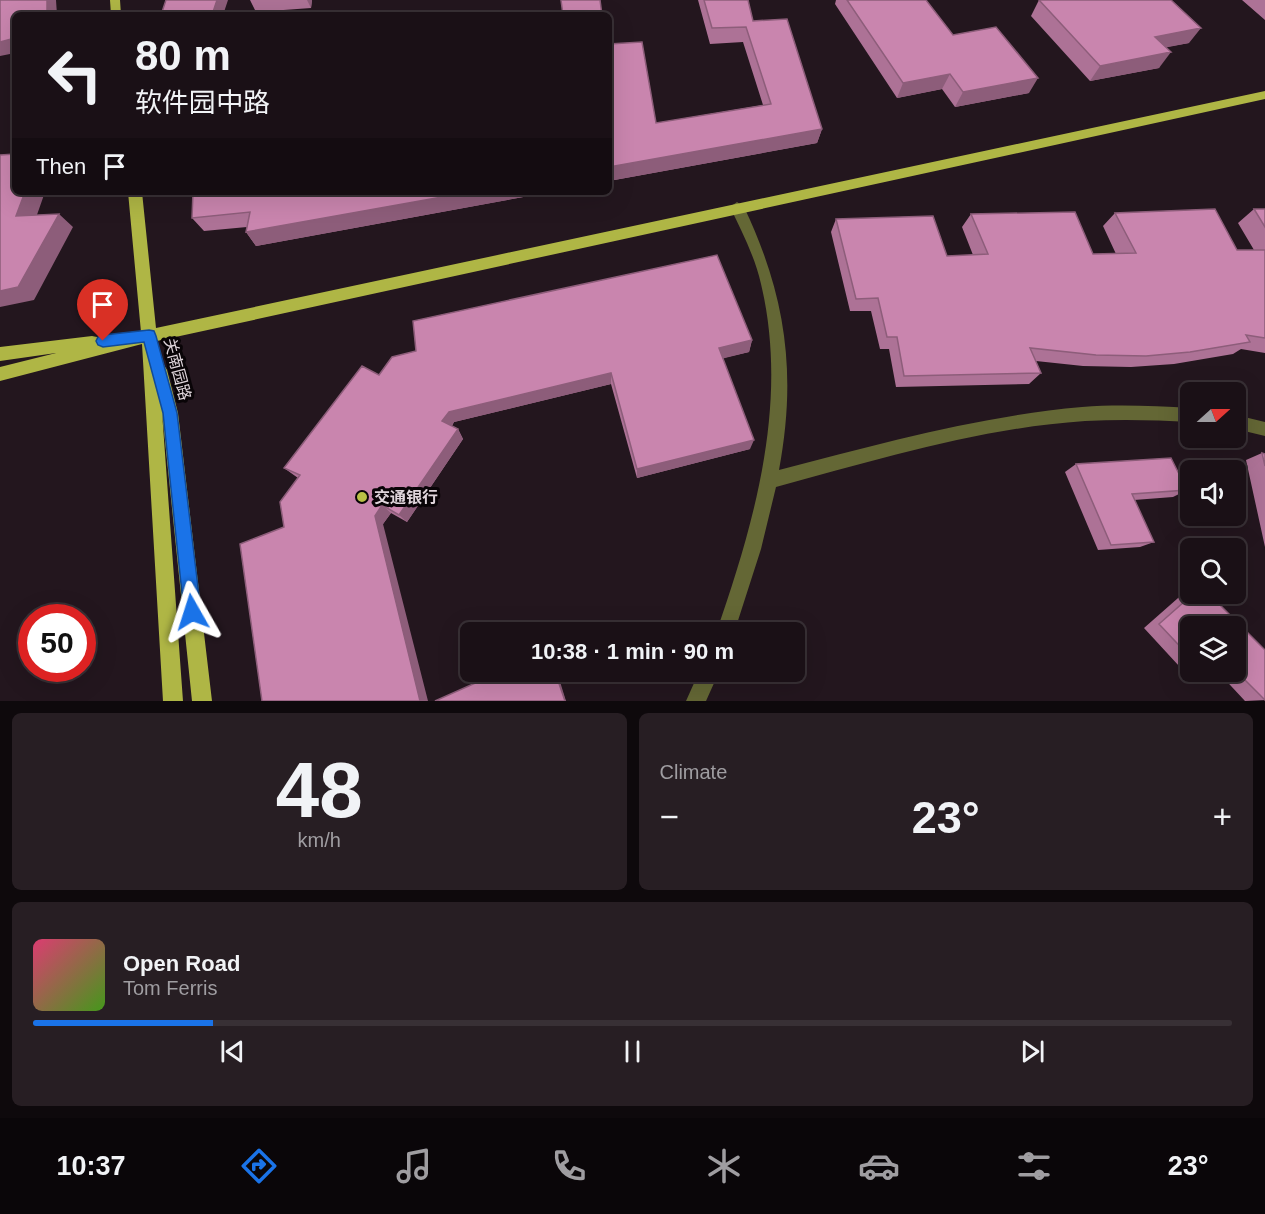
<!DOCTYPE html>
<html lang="en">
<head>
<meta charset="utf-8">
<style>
	:root { --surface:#1a1016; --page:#271e23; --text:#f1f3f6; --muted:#9f9da1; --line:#383035; --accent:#1a73e8 }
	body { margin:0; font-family:Helvetica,"Noto Sans SC",sans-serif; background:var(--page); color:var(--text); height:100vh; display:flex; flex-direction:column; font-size:22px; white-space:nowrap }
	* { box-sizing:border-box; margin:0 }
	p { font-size:20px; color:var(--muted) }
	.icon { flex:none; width:33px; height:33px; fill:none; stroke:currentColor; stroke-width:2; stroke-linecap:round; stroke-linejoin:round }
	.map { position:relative; height:701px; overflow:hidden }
	.panel { display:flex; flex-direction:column; gap:12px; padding:12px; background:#0e090c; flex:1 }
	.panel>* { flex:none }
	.top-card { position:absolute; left:12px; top:12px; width:600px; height:183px; border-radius:9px; box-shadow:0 6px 24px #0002,0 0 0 2px var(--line); background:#1a1016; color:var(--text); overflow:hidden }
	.needle { width:39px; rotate:69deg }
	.fabs { position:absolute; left:1180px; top:382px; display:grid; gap:12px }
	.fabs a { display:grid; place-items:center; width:66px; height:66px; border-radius:9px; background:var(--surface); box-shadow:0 6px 24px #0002,0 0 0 2px var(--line); font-size:30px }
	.speed { position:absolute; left:18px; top:604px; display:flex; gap:12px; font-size:30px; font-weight:700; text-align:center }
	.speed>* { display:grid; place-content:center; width:78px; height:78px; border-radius:50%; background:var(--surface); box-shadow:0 6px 24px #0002,0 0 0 2px var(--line); line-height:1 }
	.speed .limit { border:9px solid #d22; background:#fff; color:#111 }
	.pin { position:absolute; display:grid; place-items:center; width:51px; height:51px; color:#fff; margin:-62px -26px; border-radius:50% 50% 50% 0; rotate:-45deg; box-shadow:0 0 6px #0007 }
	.pin .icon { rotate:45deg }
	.me { position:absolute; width:66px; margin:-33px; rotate:354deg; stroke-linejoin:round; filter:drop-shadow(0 0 4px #0008) }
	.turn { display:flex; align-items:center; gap:21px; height:126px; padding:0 24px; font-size:27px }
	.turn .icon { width:78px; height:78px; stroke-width:2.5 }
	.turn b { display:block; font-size:42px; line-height:51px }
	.then { display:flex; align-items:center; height:57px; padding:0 24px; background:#0003; gap:12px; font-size:22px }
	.big { font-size:45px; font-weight:600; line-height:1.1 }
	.panel .card { flex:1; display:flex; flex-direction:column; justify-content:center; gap:9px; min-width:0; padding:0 21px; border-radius:9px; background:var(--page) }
	.panel .dial { align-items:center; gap:0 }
	.dial b { font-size:78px; line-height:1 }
	.song { display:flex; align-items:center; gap:18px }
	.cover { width:72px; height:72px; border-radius:9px; background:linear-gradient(135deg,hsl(340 70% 55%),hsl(100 70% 35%)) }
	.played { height:6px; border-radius:3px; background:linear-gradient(90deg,var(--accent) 15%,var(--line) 15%) }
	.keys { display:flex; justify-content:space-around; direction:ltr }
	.heat { display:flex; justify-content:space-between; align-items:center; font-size:33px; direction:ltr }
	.panel .tiles { flex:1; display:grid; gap:12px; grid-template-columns:1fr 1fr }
	.card:last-child { grid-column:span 2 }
	.trip { position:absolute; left:460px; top:622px; width:345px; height:60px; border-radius:9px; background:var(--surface); box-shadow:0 6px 24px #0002,0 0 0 2px var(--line); font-weight:600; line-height:60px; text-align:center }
	.menu { display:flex; height:96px; justify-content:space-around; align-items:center; background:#0a0609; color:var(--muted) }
	.menu .icon { width:42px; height:42px }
	.menu .on { color:var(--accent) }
	.menu b { font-size:27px; color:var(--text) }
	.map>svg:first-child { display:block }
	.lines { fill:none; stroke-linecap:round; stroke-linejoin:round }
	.minor { fill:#646735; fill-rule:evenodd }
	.major { fill:#afb645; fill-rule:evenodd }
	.wall { fill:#ad7296 }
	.shaded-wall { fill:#8d5d7a }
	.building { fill:#c985ae; stroke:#8d5d7a; stroke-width:1.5 }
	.route { fill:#1a73e8; stroke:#114b97; stroke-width:1.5 }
	.poi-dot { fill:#b9c046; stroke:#090407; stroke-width:2 }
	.labels { text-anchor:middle; stroke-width:6; stroke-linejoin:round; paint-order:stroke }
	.street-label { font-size:16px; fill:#dfd5db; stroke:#090407 }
	.poi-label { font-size:16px; font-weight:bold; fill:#dfd5db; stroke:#090407; text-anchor:start }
</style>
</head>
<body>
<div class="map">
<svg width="1265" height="701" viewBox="0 0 1265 701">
	<rect width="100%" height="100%" fill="#23161e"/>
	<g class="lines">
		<path class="minor" d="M737,202L744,207C786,295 797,374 779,470C879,444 979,416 1082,407C1118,404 1155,406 1191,408V422C1156,420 1121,419 1085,421C980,428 877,460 776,487L761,549L734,633H716C755,521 789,402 761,284C755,257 742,232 730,207Z
			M1236,415L1265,422V436L1236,429Z
			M699,672H719L706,701H686Z"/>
		<path class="major" d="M110,0H120L121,15H111Z
			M1265,91V99L157,341L158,364L164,365L167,370L178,413L212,701H192L162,412L183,701H163L142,344L0,381V367L56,353L0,361V347L92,336L97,337L99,342L141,332L128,192H142L156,328Z"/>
	</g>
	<path class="wall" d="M250,0H312L311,8L256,12Z
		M698,0H748L753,21L822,129L817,143L609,181V44L656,123L763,105L743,42L710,44Z
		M836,0H926L953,35L1029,93L955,107L942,89L897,98L835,4Z
		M1039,0L1189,43L1166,47L1159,68L1090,81L1031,16Z
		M1242,0H1265V20Z
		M193,192H551L256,246L246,232L247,227L204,231L192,218Z
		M1254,209H1265V353L1241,349L1233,354L1174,364L1131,367L1083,366L1036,361L1041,373L1029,384L896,387L889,349H880L871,311H850L831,232L836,219L947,256L973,255L962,227L971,214L1093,254H1116L1103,226L1115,213L1237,250H1254L1238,223Z
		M752,340L749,352L723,358L750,449L637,478L611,384L454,422L452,426L458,429L463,439L407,522L391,513L383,524L284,527L298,478L284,468L379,375Z
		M1262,453L1265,454V547L1246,460Z
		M1076,464L1187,490L1173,497L1134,500L1154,542L1140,547L1098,550L1065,472Z
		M1191,590V594H1209L1265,650V700L1245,701L1218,672H1236V627H1191V664L1179,666L1144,628L1186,591Z"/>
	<path class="shaded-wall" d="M47,0H56L57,15H47Z
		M217,0H228L223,15H212Z
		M307,0H312L311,8Z
		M1201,28L1189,43L1143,52L1155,37Z
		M15,38V53L0,56V42Z
		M1171,52L1159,68L1090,81L1100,66Z
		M950,74L942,89L897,98L903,83Z
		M1038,78L1029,93L955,107L963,92Z
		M822,129L817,143L609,181V167Z
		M25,192H45L32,229L16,216Z
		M470,192H551L256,246L246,232Z
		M59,214L73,227L34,300L0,307V291Z
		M752,340L749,352L717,360L719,348Z
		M611,373V384L454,422L448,431L442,421L449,412Z
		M458,429L463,439L407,522L399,515Z
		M754,440L750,449L637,478V469Z
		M382,505L391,513L383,524L428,701H420L375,516Z
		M555,672H557L566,701H565Z"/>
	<path class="building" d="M0,0H47V15H15V38L0,42Z
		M166,0H217L212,15H161Z
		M561,0H600L602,15H563Z
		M704,0H748L753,21L787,19L822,129L609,167V138L610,137L609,130V44L642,42L656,123L771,104L746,27L712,28Z
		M847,0H926L953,35L996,27L1038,78L963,92L950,74L903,83Z
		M1039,0H1171L1201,28L1155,37L1171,52L1100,66Z
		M464,12L463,15H426L427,14Z
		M15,154V192H25L16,216L59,214L18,287L0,291V155Z
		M193,192H470L246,232L250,212L192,218Z
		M1215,209L1237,250H1265V338L1246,335L1250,342L1190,352L1146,356L1096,355L1030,348L1041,373L904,376L897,337H887L878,298L856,299L836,219L933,216L947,256L988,254L971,214L1075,212L1093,254L1136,253L1115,213Z
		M1254,209H1265V227Z
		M717,255L752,340L719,348L754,440L637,469L611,373L449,412L442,421L458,429L399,515L382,505L375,516L420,701H262L240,544L284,527L280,502L300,475L284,468L362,366L379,375L392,357L416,351L413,321Z
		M1262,453L1265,454V466Z
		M1171,458L1187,490L1132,494L1154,542L1111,545L1076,464Z
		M1193,594H1209L1265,650V700L1236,671V627H1191V658L1159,624Z
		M500,672H555L565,701H435Z"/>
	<path class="route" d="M149,330L154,331L156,336L177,413L201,612L198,618L192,621L186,618L184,612L163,413L144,342L103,347L98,345L96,341L98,337L103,335Z"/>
	<circle class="poi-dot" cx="362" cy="497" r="6"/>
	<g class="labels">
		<g class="street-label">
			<text transform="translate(178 369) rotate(75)" y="6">关南园路</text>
		</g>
		<g class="poi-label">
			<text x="374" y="503">交通银行</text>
		</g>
	</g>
</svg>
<div class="fabs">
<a><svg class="needle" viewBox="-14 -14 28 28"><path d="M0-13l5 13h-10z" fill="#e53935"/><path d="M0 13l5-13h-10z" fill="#9f9da1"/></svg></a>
<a><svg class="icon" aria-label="sound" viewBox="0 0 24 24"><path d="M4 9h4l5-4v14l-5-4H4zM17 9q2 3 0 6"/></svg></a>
<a><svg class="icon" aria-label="search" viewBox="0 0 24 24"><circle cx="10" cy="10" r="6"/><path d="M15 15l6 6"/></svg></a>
<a><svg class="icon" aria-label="layers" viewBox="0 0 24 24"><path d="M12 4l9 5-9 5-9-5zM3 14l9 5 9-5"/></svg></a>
</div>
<div class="speed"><div class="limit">50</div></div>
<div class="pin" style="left:103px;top:341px;background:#d93025"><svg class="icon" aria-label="arrive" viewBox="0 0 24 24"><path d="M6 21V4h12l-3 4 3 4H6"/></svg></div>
<svg class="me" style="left:192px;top:612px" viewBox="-20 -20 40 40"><path d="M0-17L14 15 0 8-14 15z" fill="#1a73e8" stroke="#fff" stroke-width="4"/></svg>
<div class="trip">10:38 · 1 min · 90 m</div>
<div class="top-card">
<div class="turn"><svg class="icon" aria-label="left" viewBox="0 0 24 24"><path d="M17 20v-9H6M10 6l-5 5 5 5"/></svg><div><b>80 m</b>软件园中路</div></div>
<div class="then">Then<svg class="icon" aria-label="arrive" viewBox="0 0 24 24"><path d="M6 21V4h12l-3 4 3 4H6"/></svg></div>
</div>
</div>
<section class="panel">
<div class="tiles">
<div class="card dial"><b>48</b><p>km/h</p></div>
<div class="card"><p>Climate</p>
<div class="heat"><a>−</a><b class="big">23°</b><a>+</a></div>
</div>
<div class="card">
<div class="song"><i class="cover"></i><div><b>Open Road</b><p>Tom Ferris</p></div></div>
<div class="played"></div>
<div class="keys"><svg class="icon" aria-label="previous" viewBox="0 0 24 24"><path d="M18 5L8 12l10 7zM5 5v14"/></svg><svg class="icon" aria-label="pause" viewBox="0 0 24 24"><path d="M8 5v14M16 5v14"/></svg><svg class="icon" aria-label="next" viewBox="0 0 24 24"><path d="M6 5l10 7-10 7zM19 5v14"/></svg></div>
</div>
</div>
</section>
<nav class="menu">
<b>10:37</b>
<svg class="icon on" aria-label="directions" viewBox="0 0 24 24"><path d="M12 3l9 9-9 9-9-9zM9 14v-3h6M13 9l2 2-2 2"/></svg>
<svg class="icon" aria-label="music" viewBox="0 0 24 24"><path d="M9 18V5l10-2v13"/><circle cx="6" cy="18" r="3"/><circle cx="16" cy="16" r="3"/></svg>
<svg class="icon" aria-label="phone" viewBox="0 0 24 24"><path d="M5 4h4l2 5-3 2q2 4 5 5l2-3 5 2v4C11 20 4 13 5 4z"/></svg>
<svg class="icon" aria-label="climate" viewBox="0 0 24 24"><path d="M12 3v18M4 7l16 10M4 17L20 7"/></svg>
<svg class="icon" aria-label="car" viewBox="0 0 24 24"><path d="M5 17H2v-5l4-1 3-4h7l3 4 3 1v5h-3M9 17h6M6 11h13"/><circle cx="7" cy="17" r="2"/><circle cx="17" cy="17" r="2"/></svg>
<svg class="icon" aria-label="filters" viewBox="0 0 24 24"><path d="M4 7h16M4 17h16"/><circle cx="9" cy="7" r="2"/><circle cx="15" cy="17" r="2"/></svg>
<b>23°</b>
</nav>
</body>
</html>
